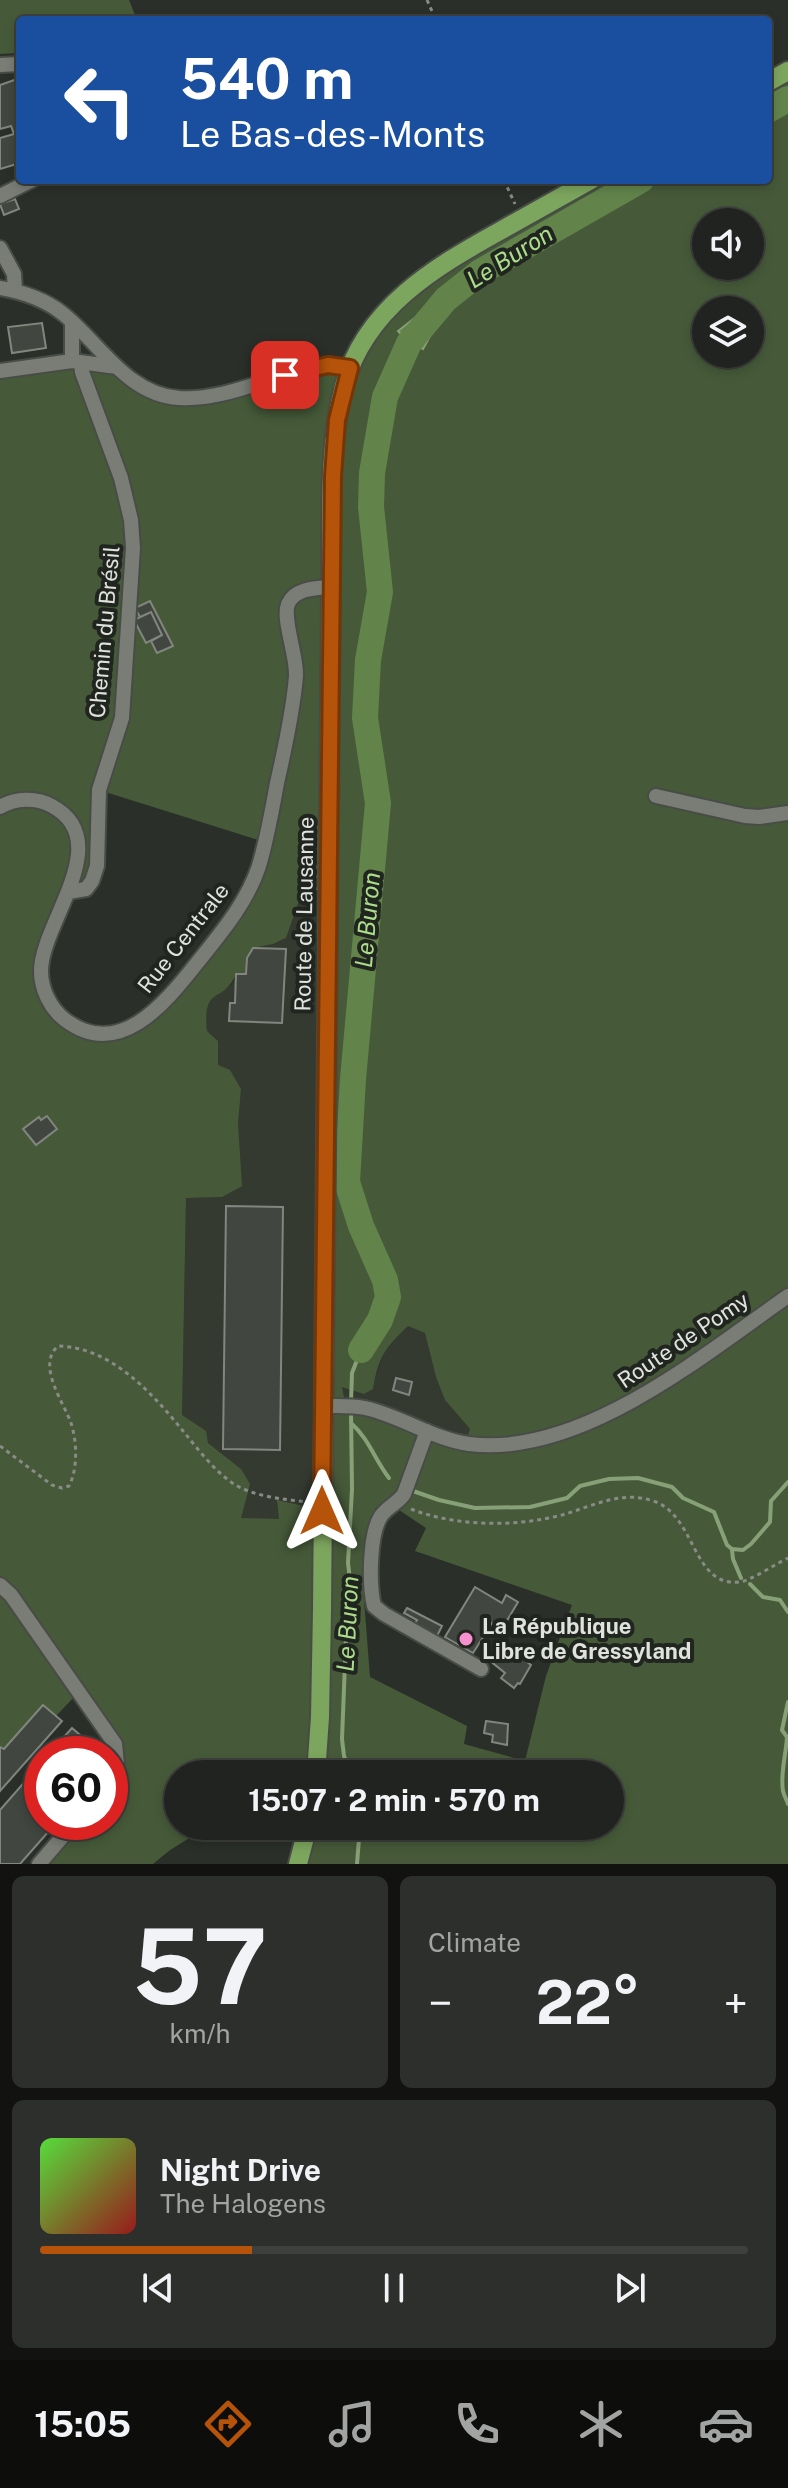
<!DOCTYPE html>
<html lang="en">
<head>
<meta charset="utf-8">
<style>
	:root { --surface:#20231f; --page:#2d2f2c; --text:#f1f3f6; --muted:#a2a4a4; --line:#3d403d; --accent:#b45309 }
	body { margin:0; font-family:"Public Sans",sans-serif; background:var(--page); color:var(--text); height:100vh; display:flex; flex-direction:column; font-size:30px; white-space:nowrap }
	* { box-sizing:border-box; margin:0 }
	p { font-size:26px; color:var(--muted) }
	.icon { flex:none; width:44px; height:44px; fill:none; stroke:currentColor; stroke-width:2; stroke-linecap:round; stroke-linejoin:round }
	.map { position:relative; height:1864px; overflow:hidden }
	.drawer { display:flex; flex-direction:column; gap:12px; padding:12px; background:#121311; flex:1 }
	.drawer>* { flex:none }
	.banner { position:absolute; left:16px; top:16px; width:756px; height:168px; border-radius:8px; box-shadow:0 4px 12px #0003,0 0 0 2px var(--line); background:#1a4fa0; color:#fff; overflow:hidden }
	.fabs { position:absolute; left:692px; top:208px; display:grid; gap:16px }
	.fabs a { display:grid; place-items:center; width:72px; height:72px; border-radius:50%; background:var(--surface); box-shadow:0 4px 12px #0003,0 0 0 2px var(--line); font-size:40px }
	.speed { position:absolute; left:24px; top:1736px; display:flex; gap:16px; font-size:40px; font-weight:700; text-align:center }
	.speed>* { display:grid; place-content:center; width:104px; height:104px; border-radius:50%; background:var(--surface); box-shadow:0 4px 12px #0003,0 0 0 2px var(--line); line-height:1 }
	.speed .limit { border:12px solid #d22; background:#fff; color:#111 }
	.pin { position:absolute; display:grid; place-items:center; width:68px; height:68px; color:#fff; margin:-34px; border-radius:16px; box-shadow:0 4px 12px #0006 }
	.me { position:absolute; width:88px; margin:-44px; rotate:0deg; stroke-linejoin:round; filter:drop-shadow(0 0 6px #0008) }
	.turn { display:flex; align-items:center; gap:28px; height:168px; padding:0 32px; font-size:36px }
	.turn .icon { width:104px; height:104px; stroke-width:2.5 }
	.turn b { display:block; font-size:56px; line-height:68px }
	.big { font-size:60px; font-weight:700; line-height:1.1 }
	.drawer .card { flex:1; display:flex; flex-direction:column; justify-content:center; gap:12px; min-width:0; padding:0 28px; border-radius:12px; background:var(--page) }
	.drawer .dial { align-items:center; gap:0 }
	.dial b { font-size:104px; line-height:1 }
	.song { display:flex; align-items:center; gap:24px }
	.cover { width:96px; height:96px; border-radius:12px; background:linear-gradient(135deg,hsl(110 70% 55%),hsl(0 70% 35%)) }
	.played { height:8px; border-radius:4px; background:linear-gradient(90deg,var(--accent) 30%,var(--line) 30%) }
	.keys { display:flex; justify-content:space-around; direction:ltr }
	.heat { display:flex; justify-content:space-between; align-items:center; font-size:44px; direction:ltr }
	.drawer .tiles { flex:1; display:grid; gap:12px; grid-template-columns:1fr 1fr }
	.card:last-child { grid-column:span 2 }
	.trip { position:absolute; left:164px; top:1760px; width:460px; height:80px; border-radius:40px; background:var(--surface); box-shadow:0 4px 12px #0003,0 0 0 2px var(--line); font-weight:700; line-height:80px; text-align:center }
	.menu { display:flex; height:128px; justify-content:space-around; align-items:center; background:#0d0e0c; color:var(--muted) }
	.menu .icon { width:56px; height:56px }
	.menu .selected { color:var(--accent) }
	.menu b { font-size:36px; color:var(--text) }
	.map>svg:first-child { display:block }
	.built { fill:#343a30 }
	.green { fill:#465a39; fill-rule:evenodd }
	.water { fill:#62844b; stroke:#88a077; stroke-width:2 }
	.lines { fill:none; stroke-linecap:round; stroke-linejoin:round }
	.stream { stroke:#88a077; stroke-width:4 }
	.river { stroke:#62844b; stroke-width:26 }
	.building { fill:#424640; stroke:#81867f; stroke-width:2 }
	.minor-casing { stroke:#484c46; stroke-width:18 }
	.major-casing { stroke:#484c46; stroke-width:22 }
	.path { stroke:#888b86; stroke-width:3; stroke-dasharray:4 4; stroke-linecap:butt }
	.minor { stroke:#797d76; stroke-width:14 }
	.major { stroke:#7ca55d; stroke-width:18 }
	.route-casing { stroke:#753606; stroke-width:20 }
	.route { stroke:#b45309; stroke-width:14 }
	.poi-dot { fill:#f790ce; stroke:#21251f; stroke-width:3 }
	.labels { text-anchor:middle; stroke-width:8; stroke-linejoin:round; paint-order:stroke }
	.street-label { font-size:22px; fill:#e0e2de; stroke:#21251f }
	.poi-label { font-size:22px; font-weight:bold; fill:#e0e2de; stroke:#21251f; text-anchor:start }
	.water-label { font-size:24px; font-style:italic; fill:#abdd8b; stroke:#21251f }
</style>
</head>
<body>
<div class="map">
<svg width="788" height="1864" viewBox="0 0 788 1864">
	<rect width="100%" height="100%" fill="#2b2f29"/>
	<path class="built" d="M328,885L322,1511L278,1500L279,1519H240L241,1469L208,1443L182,1415L186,1198L222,1197L238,1124L241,1089L218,1065V1041L207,1031L205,1012L209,1000L231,985L253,948L273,944L286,938L300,898Z
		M408,1326L425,1333L436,1377L445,1400L470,1429L465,1443L346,1406L342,1386L351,1389H372L385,1347Z"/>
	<path class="green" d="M0,0H129L137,20H20V53L0,54Z
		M788,71V1864H298L308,1826H610V1774H178V1826H209L170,1850L153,1864H39L75,1822H110V1780L117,1758L75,1696L56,1716L43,1705L4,1749L0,1747V371L89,362L181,398L339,366L405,293L591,180H768V82ZM706,222H750V266H706ZM706,310H750V354H706ZM99,790L265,842L227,923L132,1027L83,1030L46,995L51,932L68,892L92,881ZM328,885L322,1510L277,1500L279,1519L241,1518L250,1484L241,1469L208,1443L206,1431L182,1415L186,1198L222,1197L242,1186L238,1124L241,1089L230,1070L218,1065V1041L207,1031C202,984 223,1005 236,974H246L247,958L253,948L273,944L286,938L300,898ZM408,1326L425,1333L436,1377L445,1400L470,1429L465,1443L346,1406L342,1387L364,1394L373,1389C379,1356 384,1349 408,1326ZM390,1504L426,1528L415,1551L572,1605L546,1676L525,1761L464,1744L467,1726L370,1677L363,1587L366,1549L376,1507Z"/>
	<path class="water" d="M426,309L438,322L423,349L409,343L398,331Z"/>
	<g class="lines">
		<path class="stream" d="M351,1402L352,1373L361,1350
			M351,1423C369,1439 375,1460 389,1478
			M413,1491L439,1500L475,1508L530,1507L567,1498L580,1486L609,1479L638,1478L672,1487L683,1498L714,1512L727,1545L732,1549L743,1550L751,1544L770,1522L771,1501L788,1482
			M732,1550L733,1559L741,1578
			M750,1584L763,1597L780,1600L788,1612
			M788,1702L782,1730L787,1737C786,1755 780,1774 783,1791C784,1796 787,1800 788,1804
			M351,1774L344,1756L342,1739L346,1637L351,1588L348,1563L352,1489L351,1411
			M357,1864L360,1826"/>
		<path class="river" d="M768,110L788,99
			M361,1350L380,1320L388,1297L385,1280L361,1226L347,1182L353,1079L378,803L365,718L368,660L380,592L371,507L372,473L385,397L409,343L446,299L480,272L641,180"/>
	</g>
	<path class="building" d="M20,78V163L0,169V138L14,134L11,126L0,129V85Z
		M15,199L19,209L4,215L0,204Z
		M42,323L46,348L12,353L8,327Z
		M150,601L173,646L157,653L151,641L162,635L151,612L140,617L135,608Z
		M151,612L162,635L146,643L134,620Z
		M253,948L286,949L282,1023L229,1021L230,1003H235L236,974H246L247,958Z
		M47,1116L57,1129L36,1145L23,1129L39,1117L41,1120Z
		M226,1206L283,1207L280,1450L223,1449Z
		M396,1378L412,1382L409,1395L393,1390Z
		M475,1587L502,1603L506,1595L518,1602L502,1629L492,1623L473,1653L445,1637Z
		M407,1608L442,1626L436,1638L413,1626L417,1620L404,1613Z
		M502,1643L531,1665L520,1684L518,1683L514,1688L501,1678L505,1673L489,1660Z
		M43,1705L62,1721L0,1791V1747L4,1749Z
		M486,1721L508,1724L507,1745L492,1742L493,1735L484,1733Z
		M72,1728L102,1754H49Z
		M42,1762V1822H57L20,1864H0V1810Z"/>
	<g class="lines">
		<defs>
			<path id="minor" d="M0,65L20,64
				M0,196L32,180
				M0,248L14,274L15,291
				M0,288C23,292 44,299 62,313C99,342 127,395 179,398C226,401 271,375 316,367L328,365L350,368
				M72,361V322
				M0,371L72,361L117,367
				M656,796L745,816L759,817L788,813
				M0,807C15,798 36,797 52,806C117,841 41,923 41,971C41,989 50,1008 64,1019C119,1062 165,1003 197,963C220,934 247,903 259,866C267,839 272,811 277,783C285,748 293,712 296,676C297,655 282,619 288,604C295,588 316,588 331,587
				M68,892L86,889L92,881L97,866L99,790L122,718L133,548L131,520L121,478L82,372L81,362
				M323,1406C337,1406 351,1405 365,1408C401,1416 433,1439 469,1444C580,1458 702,1356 788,1296
				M427,1431L404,1494C398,1503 387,1507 381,1516C369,1534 369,1585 374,1606L384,1614L481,1669
				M0,1585L11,1595L115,1744L117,1764L110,1780
				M39,1864L75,1822"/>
			<path id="major" d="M768,82L788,71
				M316,1774L320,1717L322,1611L331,587C332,521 327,451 344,386C365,308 435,267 500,231C530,214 561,197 591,180
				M298,1864L308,1826"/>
		</defs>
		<use href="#minor" class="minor-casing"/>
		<use href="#major" class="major-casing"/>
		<path class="path" d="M427,0L436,20
			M504,180L515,204
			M0,1446L52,1485L62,1488L69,1486C78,1469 77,1441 71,1423C64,1403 36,1365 58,1346C111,1347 152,1393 183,1431C198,1449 214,1471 234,1484C255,1497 283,1499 306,1502
			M411,1509C457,1527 515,1527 562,1515C593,1506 623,1489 656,1502C696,1518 693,1587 739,1582C751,1581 775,1564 788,1558"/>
		<use href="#minor" class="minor"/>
		<use href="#major" class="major"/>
	</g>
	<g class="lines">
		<defs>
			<path id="route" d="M285,375L328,365L350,368L337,420L333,476L322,1511"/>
		</defs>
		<use href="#route" class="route-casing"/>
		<use href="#route" class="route"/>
	</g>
	<circle class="poi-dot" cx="466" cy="1639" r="8"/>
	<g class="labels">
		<g class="street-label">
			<text transform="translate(104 632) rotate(-85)" y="8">Chemin du Brésil</text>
			<text transform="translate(304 914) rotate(-89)" y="8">Route de Lausanne</text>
			<text transform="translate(183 938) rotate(-52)" y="8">Rue Centrale</text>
			<text transform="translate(683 1340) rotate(-34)" y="8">Route de Pomy</text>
		</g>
		<g class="poi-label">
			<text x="482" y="1634">La République<tspan x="482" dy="25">Libre de Gressyland</tspan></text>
		</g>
		<g class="water-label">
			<text transform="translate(510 257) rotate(-32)" y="8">Le Buron</text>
			<text transform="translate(368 920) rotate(-85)" y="8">Le Buron</text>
			<text transform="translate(348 1624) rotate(-87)" y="8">Le Buron</text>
		</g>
	</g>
</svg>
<div class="fabs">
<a><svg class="icon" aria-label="sound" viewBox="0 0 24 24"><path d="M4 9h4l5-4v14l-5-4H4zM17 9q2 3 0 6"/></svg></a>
<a><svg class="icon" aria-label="layers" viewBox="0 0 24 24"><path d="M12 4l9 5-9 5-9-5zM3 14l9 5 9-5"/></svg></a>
</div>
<div class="speed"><div class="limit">60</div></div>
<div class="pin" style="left:285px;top:375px;background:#d93025"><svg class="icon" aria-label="arrive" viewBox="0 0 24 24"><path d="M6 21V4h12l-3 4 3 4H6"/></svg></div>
<svg class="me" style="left:322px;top:1511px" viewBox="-20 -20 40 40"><path d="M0-17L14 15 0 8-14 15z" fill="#b45309" stroke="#fff" stroke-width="4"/></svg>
<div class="trip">15:07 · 2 min · 570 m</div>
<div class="banner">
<div class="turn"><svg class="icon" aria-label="left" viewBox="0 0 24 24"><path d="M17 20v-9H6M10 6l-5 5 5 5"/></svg><div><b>540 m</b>Le Bas-des-Monts</div></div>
</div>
</div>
<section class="drawer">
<div class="tiles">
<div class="card dial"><b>57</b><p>km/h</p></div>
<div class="card"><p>Climate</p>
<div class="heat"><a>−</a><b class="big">22°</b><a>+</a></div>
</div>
<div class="card">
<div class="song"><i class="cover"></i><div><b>Night Drive</b><p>The Halogens</p></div></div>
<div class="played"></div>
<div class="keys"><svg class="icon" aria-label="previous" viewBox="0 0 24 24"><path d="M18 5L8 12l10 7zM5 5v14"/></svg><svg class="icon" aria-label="pause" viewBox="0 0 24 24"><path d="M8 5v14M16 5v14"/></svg><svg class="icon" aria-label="next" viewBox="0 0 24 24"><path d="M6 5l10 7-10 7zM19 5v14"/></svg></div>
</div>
</div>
</section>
<nav class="menu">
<b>15:05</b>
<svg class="icon selected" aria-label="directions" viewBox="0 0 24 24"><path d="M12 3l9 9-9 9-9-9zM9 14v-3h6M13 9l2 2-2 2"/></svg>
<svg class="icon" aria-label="music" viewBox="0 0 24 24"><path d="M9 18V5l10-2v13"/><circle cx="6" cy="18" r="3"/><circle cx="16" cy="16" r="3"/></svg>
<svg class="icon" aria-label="phone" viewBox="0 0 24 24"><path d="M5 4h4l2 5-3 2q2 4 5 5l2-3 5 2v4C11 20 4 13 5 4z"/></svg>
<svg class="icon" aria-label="climate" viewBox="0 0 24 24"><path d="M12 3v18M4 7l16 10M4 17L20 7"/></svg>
<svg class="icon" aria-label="car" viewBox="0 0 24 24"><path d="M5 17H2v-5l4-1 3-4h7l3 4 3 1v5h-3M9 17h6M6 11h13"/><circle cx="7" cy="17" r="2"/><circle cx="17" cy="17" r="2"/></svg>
</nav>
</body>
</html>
